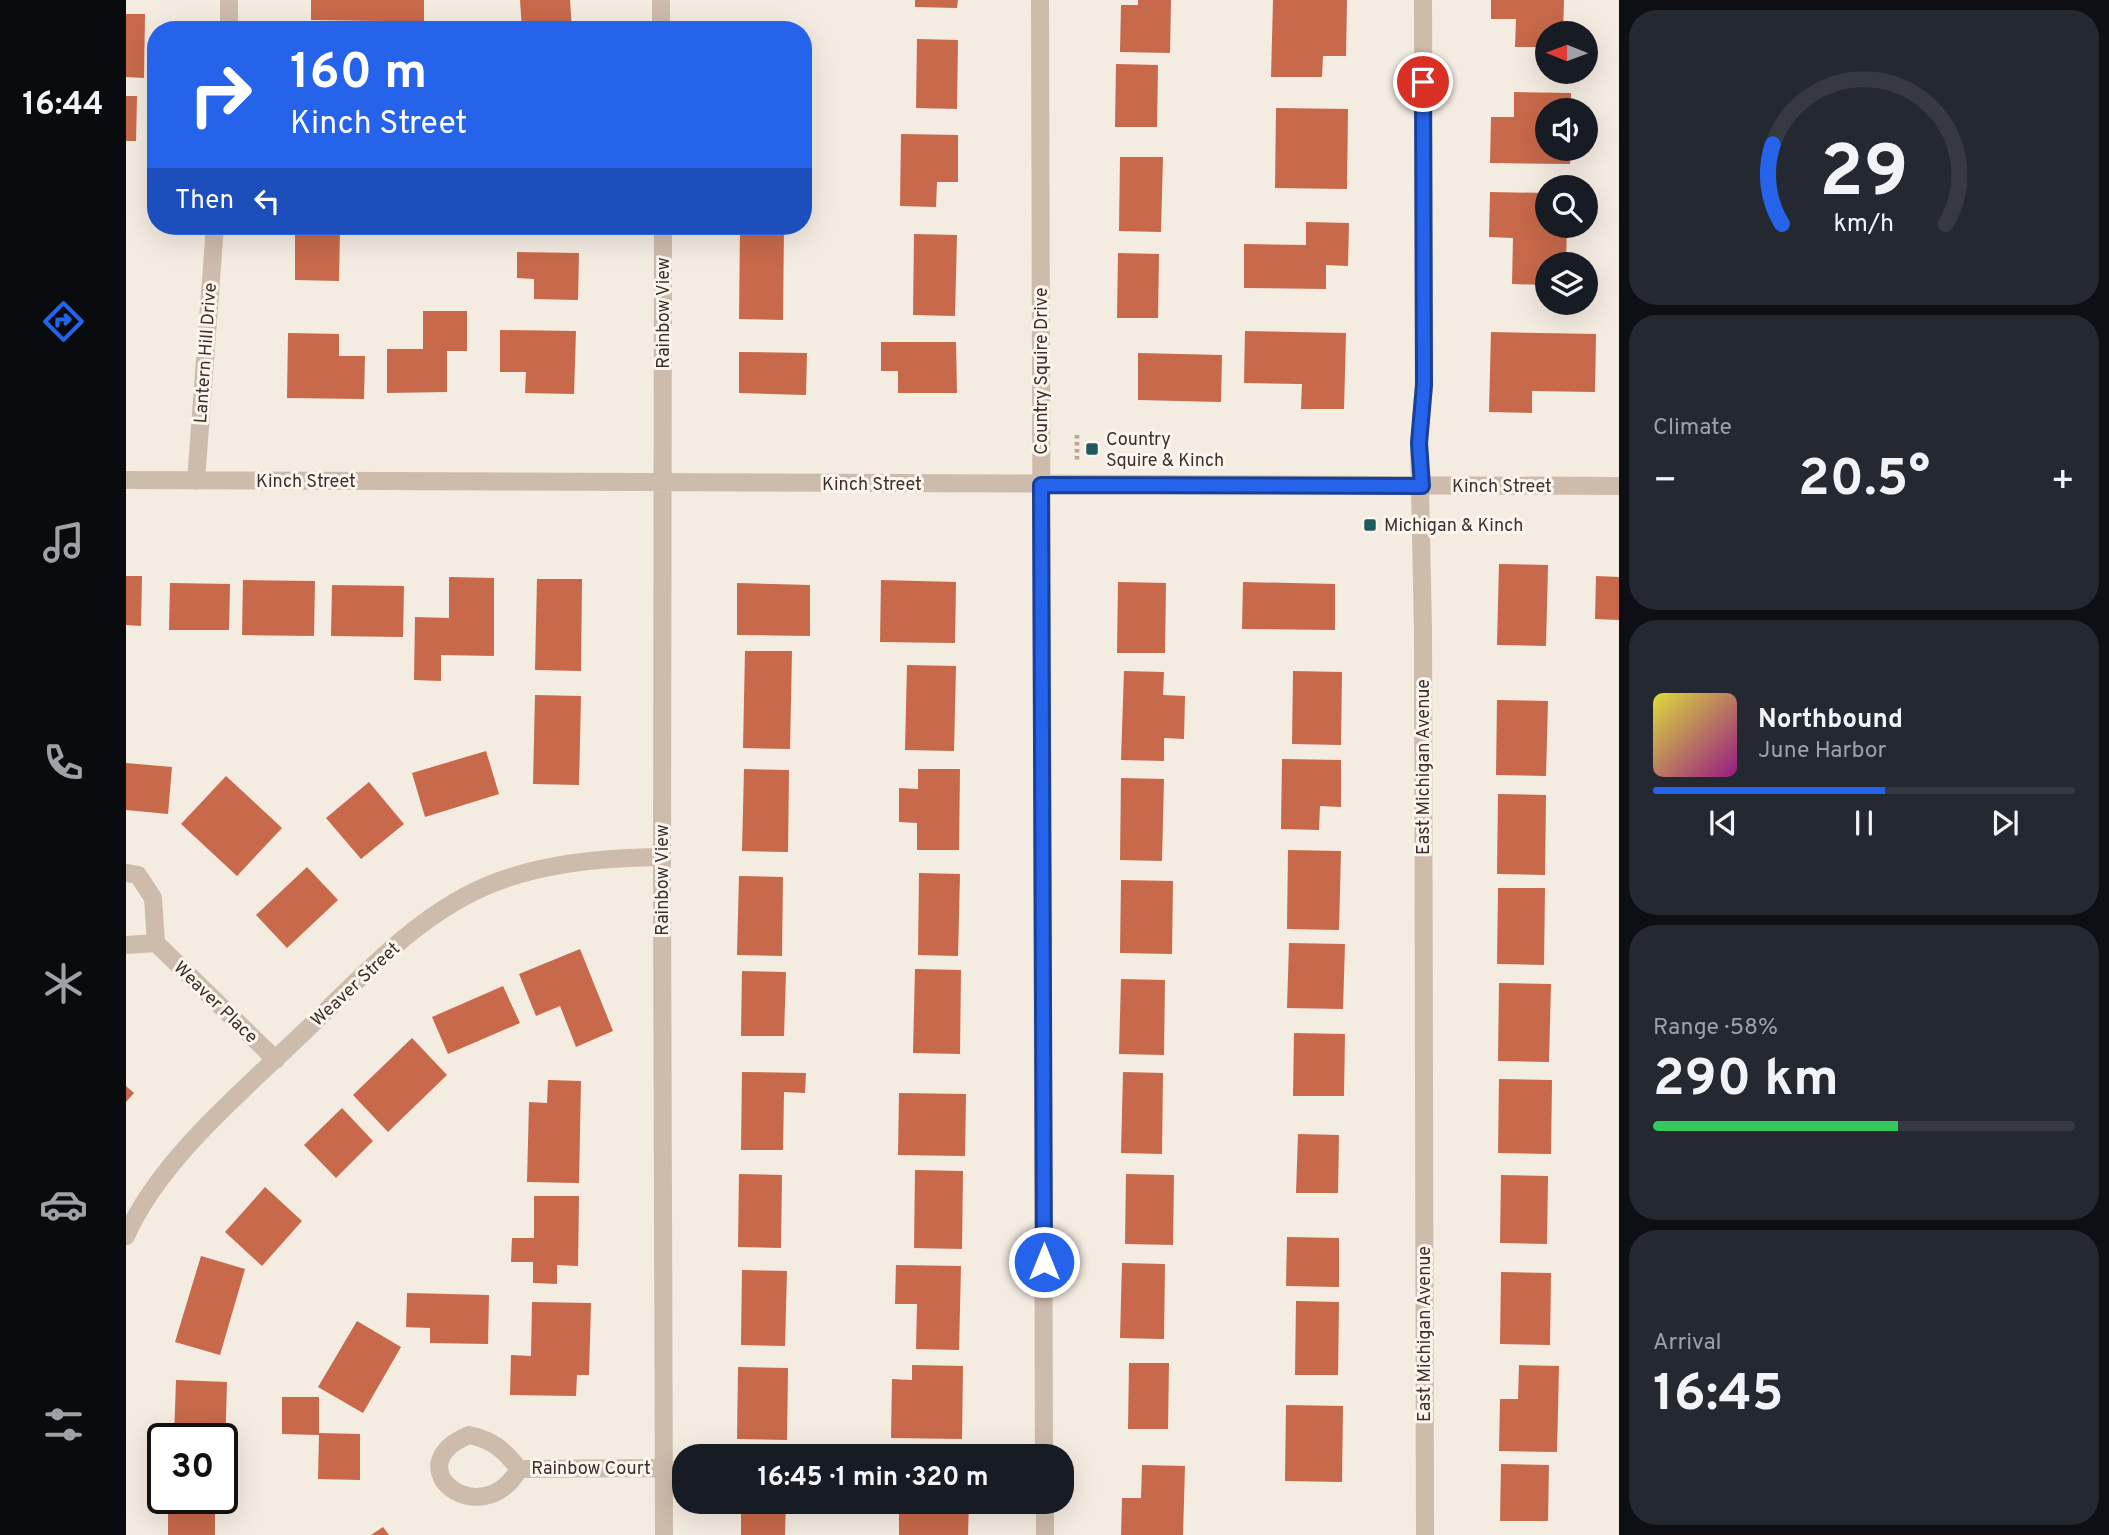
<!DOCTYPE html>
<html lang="en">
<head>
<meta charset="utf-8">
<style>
	:root { --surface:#171b24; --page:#242831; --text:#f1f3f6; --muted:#9ea1a6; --line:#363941; --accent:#2563eb }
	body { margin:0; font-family:Overpass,sans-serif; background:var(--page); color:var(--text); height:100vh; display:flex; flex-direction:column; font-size:26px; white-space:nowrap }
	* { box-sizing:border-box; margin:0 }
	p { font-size:23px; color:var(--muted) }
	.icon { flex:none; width:38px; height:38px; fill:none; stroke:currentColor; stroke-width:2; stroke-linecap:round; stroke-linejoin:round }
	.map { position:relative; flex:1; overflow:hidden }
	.side { display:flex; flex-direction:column; gap:10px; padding:10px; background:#0d0f14; width:490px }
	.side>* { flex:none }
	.hud { position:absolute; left:21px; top:21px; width:665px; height:214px; border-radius:28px; box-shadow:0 7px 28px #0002; background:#2563eb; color:#fff; overflow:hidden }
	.needle { width:46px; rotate:271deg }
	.tools { position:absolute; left:1409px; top:21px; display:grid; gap:14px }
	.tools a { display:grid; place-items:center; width:63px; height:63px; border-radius:50%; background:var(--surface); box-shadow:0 7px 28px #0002; font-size:35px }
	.speed { position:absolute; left:21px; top:1423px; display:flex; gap:14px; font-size:35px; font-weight:700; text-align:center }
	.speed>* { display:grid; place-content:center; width:91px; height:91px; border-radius:50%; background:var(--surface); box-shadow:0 7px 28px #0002; line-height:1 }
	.speed .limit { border:4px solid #111; border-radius:10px; background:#fff; color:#111 }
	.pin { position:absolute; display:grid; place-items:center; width:60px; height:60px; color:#fff; margin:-30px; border:4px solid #fff; border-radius:50%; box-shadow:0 2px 7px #0007 }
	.me { position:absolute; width:77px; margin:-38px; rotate:0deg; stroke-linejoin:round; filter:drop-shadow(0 0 5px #0008) }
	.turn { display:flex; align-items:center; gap:24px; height:147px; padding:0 28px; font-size:32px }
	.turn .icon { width:91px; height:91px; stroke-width:2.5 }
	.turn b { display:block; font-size:49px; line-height:60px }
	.then { display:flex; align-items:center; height:66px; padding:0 28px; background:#0003; gap:14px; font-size:26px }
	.big { font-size:52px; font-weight:700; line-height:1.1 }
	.side .widget { flex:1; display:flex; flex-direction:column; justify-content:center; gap:10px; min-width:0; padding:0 24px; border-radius:28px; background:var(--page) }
	.side .dial { align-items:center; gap:0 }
	.dial svg { height:182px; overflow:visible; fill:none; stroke:var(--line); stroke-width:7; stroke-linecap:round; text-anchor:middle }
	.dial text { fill:var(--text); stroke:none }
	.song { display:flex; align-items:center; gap:21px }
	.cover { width:84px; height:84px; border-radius:10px; background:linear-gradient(135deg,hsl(60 70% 55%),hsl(310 70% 35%)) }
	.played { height:7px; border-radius:4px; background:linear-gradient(90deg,var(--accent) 55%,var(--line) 55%) }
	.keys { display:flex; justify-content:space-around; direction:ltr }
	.heat { display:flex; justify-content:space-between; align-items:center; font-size:38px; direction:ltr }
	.charge { height:10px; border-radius:5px; background:linear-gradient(90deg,#34c759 58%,var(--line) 0) }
	.trip { position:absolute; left:546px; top:1444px; width:402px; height:70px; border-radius:28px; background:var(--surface); box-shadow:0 7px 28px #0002; font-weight:700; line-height:70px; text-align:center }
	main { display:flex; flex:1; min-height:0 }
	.dock { display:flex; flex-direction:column; width:126px; justify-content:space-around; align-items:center; background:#090b0e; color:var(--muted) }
	.dock .icon { width:49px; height:49px }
	.dock .active { color:var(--accent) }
	.dock b { font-size:32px; color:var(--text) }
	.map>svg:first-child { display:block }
	.building { fill:#c8694b }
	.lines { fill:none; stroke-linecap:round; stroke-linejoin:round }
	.path { stroke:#b9a596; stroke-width:4.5; stroke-dasharray:3.5 3.5; stroke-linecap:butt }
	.minor { stroke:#cdbbac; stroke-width:18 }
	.route-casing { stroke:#184099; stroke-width:18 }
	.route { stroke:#2563eb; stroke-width:12 }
	.poi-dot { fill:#1f5a5e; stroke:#fbf5ee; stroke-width:2.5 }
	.labels { text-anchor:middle; stroke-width:6; stroke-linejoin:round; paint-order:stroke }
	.street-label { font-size:18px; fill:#3b302b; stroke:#fbf5ee }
	.poi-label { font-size:18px; fill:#3b302b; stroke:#fbf5ee; text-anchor:start }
</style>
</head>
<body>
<main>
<nav class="dock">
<b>16:44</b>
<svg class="icon active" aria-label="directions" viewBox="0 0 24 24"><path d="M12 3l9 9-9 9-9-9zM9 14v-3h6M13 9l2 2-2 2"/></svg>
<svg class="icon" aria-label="music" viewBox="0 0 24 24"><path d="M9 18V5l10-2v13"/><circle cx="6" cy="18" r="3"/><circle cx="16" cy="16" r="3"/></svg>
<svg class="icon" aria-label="phone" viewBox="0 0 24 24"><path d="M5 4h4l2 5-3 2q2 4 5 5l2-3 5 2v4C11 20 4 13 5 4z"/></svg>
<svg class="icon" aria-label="climate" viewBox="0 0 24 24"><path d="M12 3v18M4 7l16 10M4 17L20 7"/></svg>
<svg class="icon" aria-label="car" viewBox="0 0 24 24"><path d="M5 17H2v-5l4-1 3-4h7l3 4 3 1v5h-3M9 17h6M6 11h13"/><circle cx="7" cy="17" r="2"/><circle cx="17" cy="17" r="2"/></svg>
<svg class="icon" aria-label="filters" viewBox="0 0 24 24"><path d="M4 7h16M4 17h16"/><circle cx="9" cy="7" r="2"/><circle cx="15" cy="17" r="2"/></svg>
</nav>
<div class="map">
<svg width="1493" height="1535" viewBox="0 0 1493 1535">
	<rect width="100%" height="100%" fill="#f4ebe1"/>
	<path class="building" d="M185,0H298V30H253L254,21L185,20Z
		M394,0H444L446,30H396Z
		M789,0H832L831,8L789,7Z
		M1012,0H1045L1044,53L994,52L995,5H1012Z
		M1147,0H1221L1220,56H1197L1196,77H1145Z
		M1365,0H1438L1437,33H1421V47H1389L1390,19H1365Z
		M0,14H19L18,78L0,77Z
		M791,39L832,40L831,109L790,108Z
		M990,64L1032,65L1031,127H989Z
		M1388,92L1445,93V110H1421V149H1445L1444,164L1364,163L1365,117H1388Z
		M0,96H11L10,141H0Z
		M1150,108L1222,109L1221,189L1149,188Z
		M775,134L832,135V182H811L810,207L774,206Z
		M994,157H1037L1035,232L993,231Z
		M1364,192L1421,193V226H1441L1440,264H1421V285L1386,284L1387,238L1363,237Z
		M1180,222L1223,223L1222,266L1200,265V289L1118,288V244L1180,245Z
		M614,226L658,227L657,320L613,319Z
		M169,230L214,231L213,281L169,280Z
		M788,234L831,235L829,316L787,315Z
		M391,252L453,253L452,300L408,299V279L391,278Z
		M992,253L1033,254L1032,318H991Z
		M297,311H341V351H321V392L261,393V349H297Z
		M374,330L450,331L448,394L399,393L400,372H374Z
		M1119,331L1220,333L1218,409H1175L1176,384L1118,383Z
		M1365,332L1470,334L1469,392L1406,391V413L1363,412Z
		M162,333L213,334V356H239L238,399L161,398Z
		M755,342H830L831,393H772V371H755Z
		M613,352L681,353L680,395L613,393Z
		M1012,353L1096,355L1095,402L1012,400Z
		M1373,564L1422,565L1420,646L1371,645Z
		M0,576H16L15,626L0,625Z
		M1470,576L1493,577V620L1469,619Z
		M323,577L368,578V656L315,655V681L288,680L289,617L323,618Z
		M411,579H456L455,671L409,670Z
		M117,580L189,581L188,636L116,635Z
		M755,580L830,582L829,643L754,642Z
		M992,582L1040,583L1039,653H991Z
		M1117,582L1209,584V630L1116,629Z
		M44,583L104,584L103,630H43Z
		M611,583L684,585V636L611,635Z
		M206,585L278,586L277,637L205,636Z
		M619,651H666L664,749L617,748Z
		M781,665L830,666L828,751L779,750Z
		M998,671L1038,672L1037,695L1059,696L1058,739L1038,738V761L995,760Z
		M1167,671L1216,672L1215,745L1166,744Z
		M409,695L455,696L453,785L407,784Z
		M1371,700L1422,701L1420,776L1370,775Z
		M360,751L373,794L299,817L286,773Z
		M1156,759L1215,760V807L1194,806L1193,830L1155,829Z
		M0,763L46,767L42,814L0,810Z
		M618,769L663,770L662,852L616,851Z
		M792,769H834L833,850H791V823L773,822V788L792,789Z
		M100,776L156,828L111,876L55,824Z
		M995,778L1038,779L1036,861L994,860Z
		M243,782L278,824L235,859L200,818Z
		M1372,794L1420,795L1419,875L1371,874Z
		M1162,850L1215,851L1213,930L1161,929Z
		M181,867L212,900L161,948L130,915Z
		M793,873L834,874L832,956L792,955Z
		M613,876L657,877L656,956L611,955Z
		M995,880L1047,881L1046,954L994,953Z
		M1372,888H1419L1418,965L1371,964Z
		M1163,943L1219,944L1217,1009L1161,1008Z
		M454,949L487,1031L450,1047L434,1006L410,1016L393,974Z
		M789,969L835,970L834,1054L787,1053Z
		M616,971L660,972L658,1036H615Z
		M995,979L1039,980L1038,1055L993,1054Z
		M1373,983L1425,984L1423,1062L1372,1061Z
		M377,986L394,1023L322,1054L306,1017Z
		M1168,1033L1219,1034L1218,1096H1167Z
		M286,1038L321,1075L262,1132L227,1095Z
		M616,1072L680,1073L679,1093L658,1092L657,1150H615Z
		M997,1072L1037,1073L1036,1154L995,1153Z
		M1373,1079L1426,1080L1425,1154L1372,1153Z
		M422,1080L455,1081L453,1183L401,1182L403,1102L421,1103Z
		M0,1086L8,1093L0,1102Z
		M773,1093L840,1094L839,1156L772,1155Z
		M216,1108L247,1141L210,1178L178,1145Z
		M1172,1134L1213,1135L1212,1193H1170Z
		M789,1170L837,1171L836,1249L788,1248Z
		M613,1174L656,1175L655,1248L612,1247Z
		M1000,1174L1048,1175L1047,1245L999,1244Z
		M1375,1175L1422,1176L1421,1244L1374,1243Z
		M139,1187L176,1221L136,1266L99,1232Z
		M408,1196H453L452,1266L431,1265V1284L407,1283V1262H385L386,1238H408Z
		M1161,1237L1213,1238V1287L1160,1286Z
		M75,1256L119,1269L94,1355L49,1342Z
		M996,1263L1039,1264L1038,1339L994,1338Z
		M770,1265L835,1266L833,1350L790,1349L791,1304H769Z
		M616,1270L661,1271L659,1346L615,1345Z
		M1375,1272L1425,1273L1424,1345L1374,1344Z
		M281,1293L363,1295L362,1344L304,1343V1328L280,1327Z
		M1170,1301L1213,1302L1212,1375H1169Z
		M406,1302L465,1303L463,1375H451L450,1396L384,1395L385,1355L405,1356Z
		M231,1321L275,1347L237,1413L192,1387Z
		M1003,1363H1043L1042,1429H1002Z
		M786,1365L837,1366L836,1439L765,1438L766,1379L786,1380Z
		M1393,1365L1433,1366L1431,1452L1373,1451L1374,1399H1392Z
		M612,1367L662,1368L661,1440L611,1439Z
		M50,1380L101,1382L99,1453H96V1438H48Z
		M156,1397H193V1433L234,1434V1480L192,1479L193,1435L156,1434Z
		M1160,1405L1217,1406L1216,1482L1159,1481Z
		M1375,1464L1423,1465L1422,1521H1374Z
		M1016,1465L1059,1466L1057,1535H995L996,1498H1015Z
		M42,1498H89V1535H42Z
		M615,1502H660L659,1535H615Z
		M773,1502H843L842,1535H773Z
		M257,1527L263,1535H245Z"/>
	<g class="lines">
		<path class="path" d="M951,435V462"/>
		<path class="minor" d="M103,0V30
			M535,0V30
			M914,0L918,1456
			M1297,0L1298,385L1293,443L1297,629L1299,1535
			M537,226C536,662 535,1099 538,1535
			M0,480L1493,486
			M70,481L89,226
			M0,873L12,875L27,898L30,943L0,945
			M30,943L150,1060
			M0,1236C34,1159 117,1091 177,1033C233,980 286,919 358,887C413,863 475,858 535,857
			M343,1435C367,1440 378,1450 393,1469C356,1535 267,1467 343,1435Z
			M393,1469L538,1468
			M919,1502V1535"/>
	</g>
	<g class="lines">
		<defs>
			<path id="route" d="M918,1262L915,485L1296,486L1293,443L1298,385L1297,82"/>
		</defs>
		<use href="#route" class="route-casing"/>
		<use href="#route" class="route"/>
	</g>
	<g class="poi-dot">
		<rect x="959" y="442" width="14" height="14" rx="3.5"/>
		<rect x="1237" y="518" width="14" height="14" rx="3.5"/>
	</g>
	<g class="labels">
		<g class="street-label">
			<text transform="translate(537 313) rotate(-90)" y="6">Rainbow View</text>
			<text transform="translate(79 353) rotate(-86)" y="6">Lantern Hill Drive</text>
			<text transform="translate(915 371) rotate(-90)" y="6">Country Squire Drive</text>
			<text x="180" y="487">Kinch Street</text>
			<text x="746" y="490">Kinch Street</text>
			<text x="1376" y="492">Kinch Street</text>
			<text transform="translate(1297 767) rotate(-90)" y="6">East Michigan Avenue</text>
			<text transform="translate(536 880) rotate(-90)" y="6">Rainbow View</text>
			<text transform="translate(229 984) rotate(-43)" y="6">Weaver Street</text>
			<text transform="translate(90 1002) rotate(44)" y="6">Weaver Place</text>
			<text transform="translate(1298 1334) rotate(-90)" y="6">East Michigan Avenue</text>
			<text x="465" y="1474">Rainbow Court</text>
		</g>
		<g class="poi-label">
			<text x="980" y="445">Country<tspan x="980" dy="21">Squire &amp; Kinch</tspan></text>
			<text x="1258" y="531">Michigan &amp; Kinch</text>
		</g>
	</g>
</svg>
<div class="tools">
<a><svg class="needle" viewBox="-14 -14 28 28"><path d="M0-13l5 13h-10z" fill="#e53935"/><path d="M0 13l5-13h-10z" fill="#9ea1a6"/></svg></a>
<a><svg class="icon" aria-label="sound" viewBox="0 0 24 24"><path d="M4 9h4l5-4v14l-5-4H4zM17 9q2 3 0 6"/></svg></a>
<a><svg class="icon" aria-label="search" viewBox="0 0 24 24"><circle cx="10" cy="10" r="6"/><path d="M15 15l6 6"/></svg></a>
<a><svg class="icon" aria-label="layers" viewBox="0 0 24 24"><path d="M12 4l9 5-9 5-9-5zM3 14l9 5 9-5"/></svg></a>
</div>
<div class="speed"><div class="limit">30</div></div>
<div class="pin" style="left:1297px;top:82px;background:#d93025"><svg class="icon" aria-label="arrive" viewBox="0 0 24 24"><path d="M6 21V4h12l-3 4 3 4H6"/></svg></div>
<svg class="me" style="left:918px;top:1262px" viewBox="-20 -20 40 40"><circle r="17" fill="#2563eb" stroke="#fff" stroke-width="3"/><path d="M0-11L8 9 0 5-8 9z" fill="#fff"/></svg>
<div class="trip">16:45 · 1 min · 320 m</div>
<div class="hud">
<div class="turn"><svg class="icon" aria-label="right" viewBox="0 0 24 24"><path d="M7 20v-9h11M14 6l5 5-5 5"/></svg><div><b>160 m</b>Kinch Street</div></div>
<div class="then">Then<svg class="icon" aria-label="left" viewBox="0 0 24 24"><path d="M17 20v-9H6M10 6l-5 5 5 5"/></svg></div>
</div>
</div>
<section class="side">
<div class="widget dial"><svg viewBox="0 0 100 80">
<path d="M14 69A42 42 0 1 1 86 69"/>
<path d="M14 69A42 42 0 0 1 10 34" stroke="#2563eb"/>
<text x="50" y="56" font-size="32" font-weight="700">29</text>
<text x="50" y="72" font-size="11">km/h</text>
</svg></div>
<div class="widget"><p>Climate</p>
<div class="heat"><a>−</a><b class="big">20.5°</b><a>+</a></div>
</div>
<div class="widget">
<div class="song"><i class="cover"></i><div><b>Northbound</b><p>June Harbor</p></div></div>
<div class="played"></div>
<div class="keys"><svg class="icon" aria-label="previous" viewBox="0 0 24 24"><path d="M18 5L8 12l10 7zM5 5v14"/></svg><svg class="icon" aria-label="pause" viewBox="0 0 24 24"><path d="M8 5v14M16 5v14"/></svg><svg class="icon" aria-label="next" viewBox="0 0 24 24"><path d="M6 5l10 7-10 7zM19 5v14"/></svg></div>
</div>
<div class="widget"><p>Range · 58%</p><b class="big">290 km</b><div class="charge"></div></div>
<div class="widget"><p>Arrival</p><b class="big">16:45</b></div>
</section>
</main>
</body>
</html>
